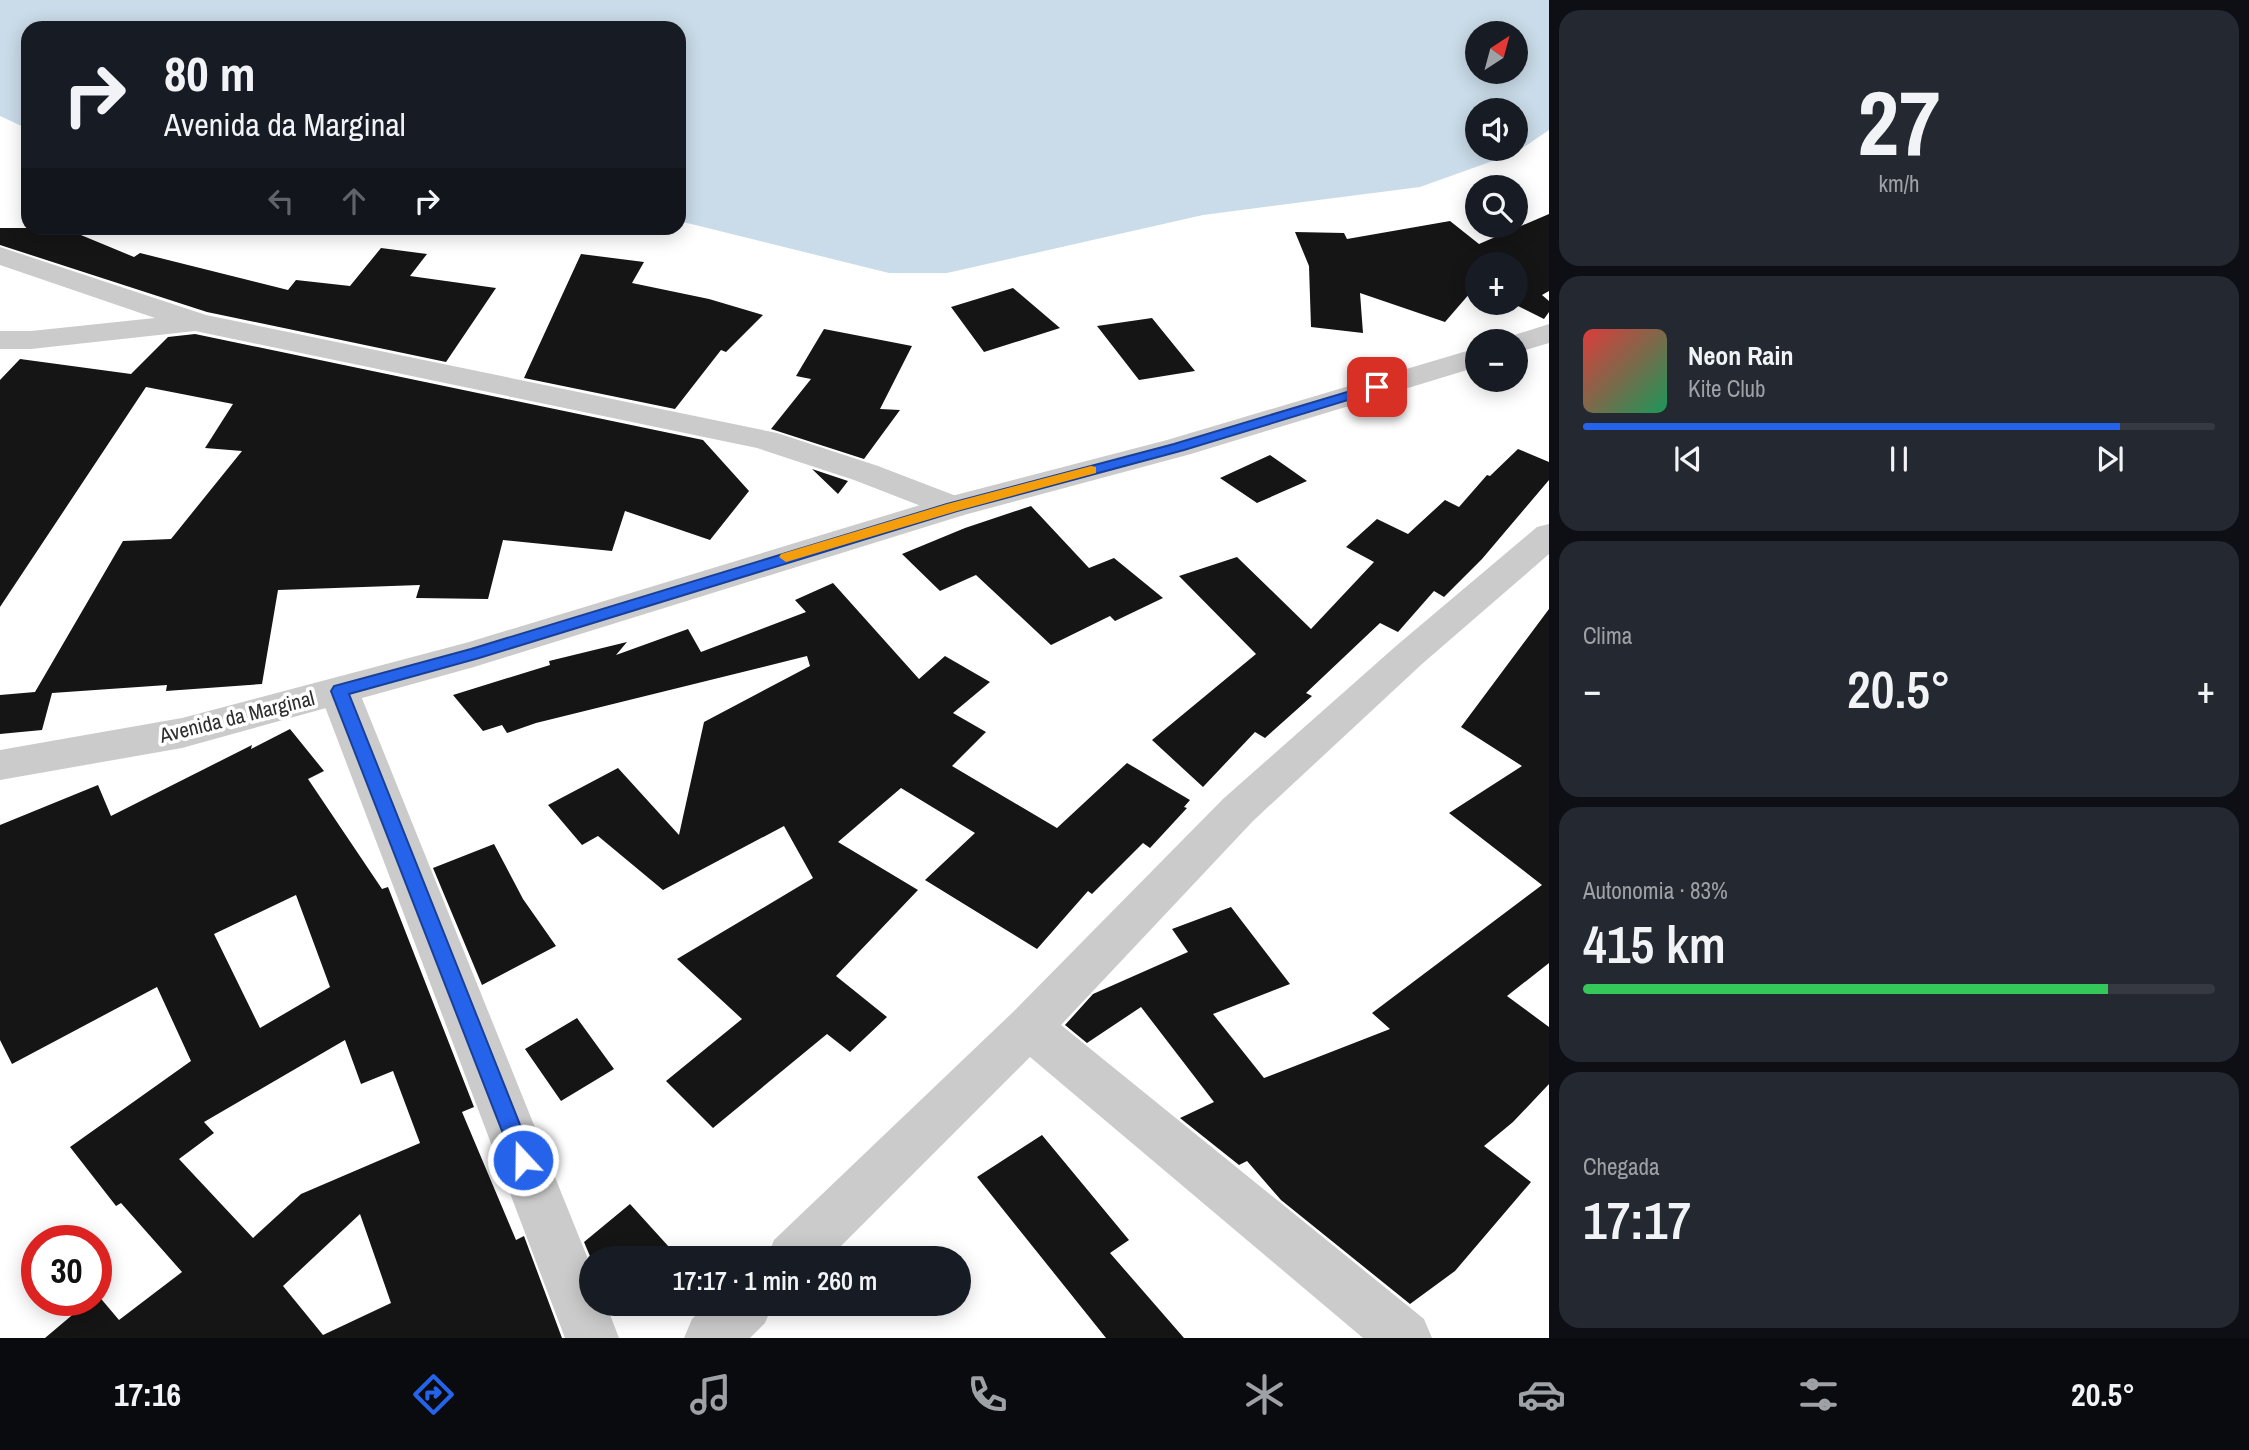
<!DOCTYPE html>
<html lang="pt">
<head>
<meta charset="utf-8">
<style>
	:root { --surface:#171b24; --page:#242831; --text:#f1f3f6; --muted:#9ea1a6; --line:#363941; --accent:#2563eb }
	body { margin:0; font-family:"Archivo Narrow",sans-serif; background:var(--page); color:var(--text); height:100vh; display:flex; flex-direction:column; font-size:26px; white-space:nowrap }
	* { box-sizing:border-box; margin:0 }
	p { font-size:23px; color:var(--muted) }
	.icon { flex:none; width:38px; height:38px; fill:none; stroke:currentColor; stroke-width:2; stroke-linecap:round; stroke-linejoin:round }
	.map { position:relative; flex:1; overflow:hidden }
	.side { display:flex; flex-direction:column; gap:10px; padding:10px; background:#0d0f14; width:700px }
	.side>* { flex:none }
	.guide { position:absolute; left:21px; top:21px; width:665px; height:214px; border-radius:21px; box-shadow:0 4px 18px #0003; background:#171b24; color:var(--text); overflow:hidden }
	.needle { width:46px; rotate:36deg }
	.buttons { position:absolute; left:1465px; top:21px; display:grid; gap:14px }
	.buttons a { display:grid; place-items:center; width:63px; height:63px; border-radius:50%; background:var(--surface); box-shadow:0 4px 18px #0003; font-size:35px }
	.speed { position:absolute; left:21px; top:1225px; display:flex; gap:14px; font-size:35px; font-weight:700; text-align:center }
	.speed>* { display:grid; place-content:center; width:91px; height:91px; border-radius:50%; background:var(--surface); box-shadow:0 4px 18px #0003; line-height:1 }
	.speed .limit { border:10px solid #d22; background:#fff; color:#111 }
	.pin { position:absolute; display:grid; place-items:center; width:60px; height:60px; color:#fff; margin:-30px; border-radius:14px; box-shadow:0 4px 10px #0006 }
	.me { position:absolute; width:77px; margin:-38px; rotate:339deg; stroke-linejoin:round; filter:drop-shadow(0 0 5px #0008) }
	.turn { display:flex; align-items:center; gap:24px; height:147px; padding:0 28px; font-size:32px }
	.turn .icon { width:91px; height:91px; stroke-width:2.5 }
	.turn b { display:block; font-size:49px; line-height:60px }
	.lanes { display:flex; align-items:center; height:66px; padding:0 28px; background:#0003; justify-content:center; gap:35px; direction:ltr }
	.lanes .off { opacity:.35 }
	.big { font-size:52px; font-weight:600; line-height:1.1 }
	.side .widget { flex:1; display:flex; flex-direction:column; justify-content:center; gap:10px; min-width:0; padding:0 24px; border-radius:21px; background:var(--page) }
	.side .dial { align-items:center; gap:0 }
	.dial b { font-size:91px; line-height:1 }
	.song { display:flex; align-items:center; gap:21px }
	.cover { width:84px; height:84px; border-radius:10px; background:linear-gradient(135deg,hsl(0 70% 55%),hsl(150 70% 35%)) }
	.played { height:7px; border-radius:4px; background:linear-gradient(90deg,var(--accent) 85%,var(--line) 85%) }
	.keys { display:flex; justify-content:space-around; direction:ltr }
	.heat { display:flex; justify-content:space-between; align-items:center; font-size:38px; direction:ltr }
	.charge { height:10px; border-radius:5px; background:linear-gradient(90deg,#34c759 83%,var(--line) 0) }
	.trip { position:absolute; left:579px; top:1246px; width:392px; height:70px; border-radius:35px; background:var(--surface); box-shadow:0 4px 18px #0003; font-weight:600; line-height:70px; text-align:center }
	.menu { display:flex; height:112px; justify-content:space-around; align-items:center; background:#090b0e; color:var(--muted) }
	.menu .icon { width:49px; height:49px }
	.menu .selected { color:var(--accent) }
	.menu b { font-size:32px; color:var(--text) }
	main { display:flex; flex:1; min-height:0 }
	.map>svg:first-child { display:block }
	.water { fill:#cadce9; fill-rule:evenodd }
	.building { fill:#151515; fill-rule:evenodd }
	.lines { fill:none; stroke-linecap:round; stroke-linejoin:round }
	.minor { fill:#cbcbcb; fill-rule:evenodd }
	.tertiary { fill:#cbcbcb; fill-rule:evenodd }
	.route { fill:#2563eb; stroke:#184099; stroke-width:2 }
	.slow { fill:#f59e0b }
	.labels { text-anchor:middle; stroke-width:7; stroke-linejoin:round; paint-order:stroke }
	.street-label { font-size:21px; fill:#2e2e2e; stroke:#fff }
</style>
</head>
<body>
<main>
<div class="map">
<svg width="1549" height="1338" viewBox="0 0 1549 1338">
	<rect width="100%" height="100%" fill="#fff"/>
	<path class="water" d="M0,0H1549V130L1515,153L1420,187L1203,215L947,273H889L679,221V28H28V129L0,116ZM1477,33H1516V72H1477ZM1477,110H1516V149H1477Z"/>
	<path class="building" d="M1549,214V291L1542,295L1549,301V312L1544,319L1512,303H1516V264H1477V285L1445,322L1360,293L1363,333L1311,327L1309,266L1295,232L1344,233L1347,239L1450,221L1479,244Z
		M0,228H64L134,257L140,253L288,290L296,280L350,286L381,248L427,254L410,276L496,288L446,362L207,312L0,245Z
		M581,254L644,262L632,283L709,299L763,315L726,352L721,350L675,409L524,378Z
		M1013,288L1060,328L984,352L951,307Z
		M1152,318L1195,371L1139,380L1097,326Z
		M824,329L912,346L880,409L900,410L864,459L771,429L811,379L796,376Z
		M195,334L703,440L749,491L710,540L625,511L612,551L503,540L488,599L416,598L420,585L278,590L262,684L166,691L167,685L52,693L42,730L0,734V695L35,692L123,541L171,539L242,451L205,448L233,404L146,387L0,607V380L20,359L131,374L168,337Z
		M1518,449L1549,462V480L1482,559L1444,597L1434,591L1398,632L1380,623L1306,693L1312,696L1265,738L1255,732L1203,787L1152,740L1256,654L1179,576L1237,557L1311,629L1374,562L1346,547L1377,519L1408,534L1445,500L1459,507L1487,475L1490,476Z
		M1270,455L1307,481L1257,503L1220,478Z
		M812,469L848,481L838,494Z
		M1031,506L1089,568L1114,558L1163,598L1115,621L1110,616L1051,645L976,575L940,591L902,554L965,528Z
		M833,583L919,679L945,656L990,682L953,713L986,732L952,766L1057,828L1127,763L1190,800L1184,807L1187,808L1150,848L1143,843L1092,894L1088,891L1037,949L925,880L975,833L901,788L838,842L918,890L836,976L887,1017L850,1052L827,1034L713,1128L666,1081L742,1019L677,959L813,878L784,826L663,890L598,836L582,845L548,805L618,768L679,835L704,722L810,666L807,656L536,723L507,733L502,725L483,731L453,695L550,665L549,661L627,642L616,655L688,629L701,652L806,612L795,600Z
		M1549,609V963L1507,996L1549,1027V1084L1513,1122L1484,1146L1531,1182L1455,1271L1410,1304L1281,1200L1247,1161L1239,1165L1180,1118L1214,1102L1141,1007L1087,1043L1065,1025L1093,994L1188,952L1172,929L1231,907L1290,984L1213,1014L1264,1078L1390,1029L1372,1013L1542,885L1449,813L1522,766L1461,727Z
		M290,729L324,771L308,779L382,889L388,887L474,1107L462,1112L516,1240L524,1236L562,1338H45L90,1300H96L97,1294L119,1320L182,1272L121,1203L116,1206L70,1147L191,1061L157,987L12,1064L0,1040V825L98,785L111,816L252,745L251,749ZM296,895L330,987L260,1028L214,934ZM345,1040L361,1084L393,1071L420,1143L301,1194L253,1238L179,1159L214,1133L204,1122ZM360,1214L391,1303L323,1335L283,1286Z
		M494,844L523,899L556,946L482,985L433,868Z
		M577,1018L614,1069L561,1101L525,1049Z
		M1042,1135L1129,1240L1110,1253L1184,1338H1106L977,1177Z
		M630,1204L679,1258H592V1261L584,1242Z"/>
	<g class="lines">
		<path class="minor" d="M0,247L206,315L777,433L878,466L964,499L969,507L964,515L952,518L854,480L757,448L195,331L31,349H0V331H31L155,318L0,265Z
			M1549,524V554L1422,664L1253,821L1061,1025L1424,1319L1432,1338H1363L1030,1057L829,1258H767L774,1240L1012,1013L1223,799L1396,646L1537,527Z
			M339,677L353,681L359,691L592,1269V1304H606L619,1338H565L319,691L325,681Z
			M707,1304H773L765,1323L750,1338H684L692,1319Z"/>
		<path class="tertiary" d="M1549,324V343L1516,353V341H1503L1505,338Z
			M1477,348V367L1191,454L964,515L474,667L182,748L0,780V750L182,718L469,642L940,499L1167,440Z"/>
	</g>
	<path class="route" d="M1377,383L1383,387L1381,390L1184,450L957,511L479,658L349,694L534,1160L531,1167L523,1170L516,1167L331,691L334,686L471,649L947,504L1174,444Z"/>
	<path class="slow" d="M1091,466L1096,467V473L957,511L786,562L779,557L781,554L947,504Z"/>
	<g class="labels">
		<g class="street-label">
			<text transform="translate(237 717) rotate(-14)" y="7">Avenida da Marginal</text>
		</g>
	</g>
</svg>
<div class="buttons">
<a><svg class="needle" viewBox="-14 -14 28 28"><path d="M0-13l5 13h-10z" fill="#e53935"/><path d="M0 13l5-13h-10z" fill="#9ea1a6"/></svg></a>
<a><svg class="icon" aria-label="sound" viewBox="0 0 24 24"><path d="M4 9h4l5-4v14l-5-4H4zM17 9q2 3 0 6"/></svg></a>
<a><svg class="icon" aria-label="search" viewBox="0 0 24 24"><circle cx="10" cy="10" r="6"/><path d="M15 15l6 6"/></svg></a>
<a>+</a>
<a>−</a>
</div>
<div class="speed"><div class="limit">30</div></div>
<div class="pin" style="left:1377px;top:387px;background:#d93025"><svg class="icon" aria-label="arrive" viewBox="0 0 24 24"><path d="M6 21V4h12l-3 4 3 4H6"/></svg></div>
<svg class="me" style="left:523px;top:1160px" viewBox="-20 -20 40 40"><circle r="17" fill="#2563eb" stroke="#fff" stroke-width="3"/><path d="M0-11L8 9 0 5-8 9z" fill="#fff"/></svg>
<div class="trip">17:17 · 1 min · 260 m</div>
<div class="guide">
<div class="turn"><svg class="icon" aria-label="right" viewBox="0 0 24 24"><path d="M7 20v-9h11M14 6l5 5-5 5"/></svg><div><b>80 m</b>Avenida da Marginal</div></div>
<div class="lanes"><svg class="icon off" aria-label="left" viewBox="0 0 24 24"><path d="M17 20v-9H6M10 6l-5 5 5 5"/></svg><svg class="icon off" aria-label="ahead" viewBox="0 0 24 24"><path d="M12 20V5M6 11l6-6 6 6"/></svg><svg class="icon" aria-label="right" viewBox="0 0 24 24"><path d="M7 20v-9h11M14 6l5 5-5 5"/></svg></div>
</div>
</div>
<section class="side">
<div class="widget dial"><b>27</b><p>km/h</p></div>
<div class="widget">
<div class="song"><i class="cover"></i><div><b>Neon Rain</b><p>Kite Club</p></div></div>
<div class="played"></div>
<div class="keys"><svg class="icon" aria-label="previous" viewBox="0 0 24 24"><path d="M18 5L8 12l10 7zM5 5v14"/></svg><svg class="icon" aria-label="pause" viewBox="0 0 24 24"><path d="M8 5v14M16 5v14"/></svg><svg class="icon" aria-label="next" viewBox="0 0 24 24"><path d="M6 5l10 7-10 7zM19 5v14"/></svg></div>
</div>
<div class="widget"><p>Clima</p>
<div class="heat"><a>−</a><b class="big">20.5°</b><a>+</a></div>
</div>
<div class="widget"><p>Autonomia · 83%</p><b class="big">415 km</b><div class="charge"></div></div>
<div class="widget"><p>Chegada</p><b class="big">17:17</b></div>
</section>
</main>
<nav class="menu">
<b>17:16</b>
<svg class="icon selected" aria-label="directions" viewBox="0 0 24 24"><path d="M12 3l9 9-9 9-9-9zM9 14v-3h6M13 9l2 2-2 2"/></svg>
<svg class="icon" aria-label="music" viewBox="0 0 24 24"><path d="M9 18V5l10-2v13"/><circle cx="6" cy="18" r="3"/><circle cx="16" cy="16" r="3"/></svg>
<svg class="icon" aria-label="phone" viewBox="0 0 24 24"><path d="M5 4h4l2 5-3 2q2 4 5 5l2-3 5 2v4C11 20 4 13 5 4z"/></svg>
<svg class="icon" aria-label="climate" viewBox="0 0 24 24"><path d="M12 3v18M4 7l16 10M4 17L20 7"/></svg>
<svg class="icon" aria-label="car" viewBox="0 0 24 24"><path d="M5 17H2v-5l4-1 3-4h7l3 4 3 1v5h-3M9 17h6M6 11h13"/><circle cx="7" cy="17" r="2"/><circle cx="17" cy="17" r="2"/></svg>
<svg class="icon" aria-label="filters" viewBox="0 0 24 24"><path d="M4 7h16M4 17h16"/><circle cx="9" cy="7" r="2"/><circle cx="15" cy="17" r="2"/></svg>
<b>20.5°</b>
</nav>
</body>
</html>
